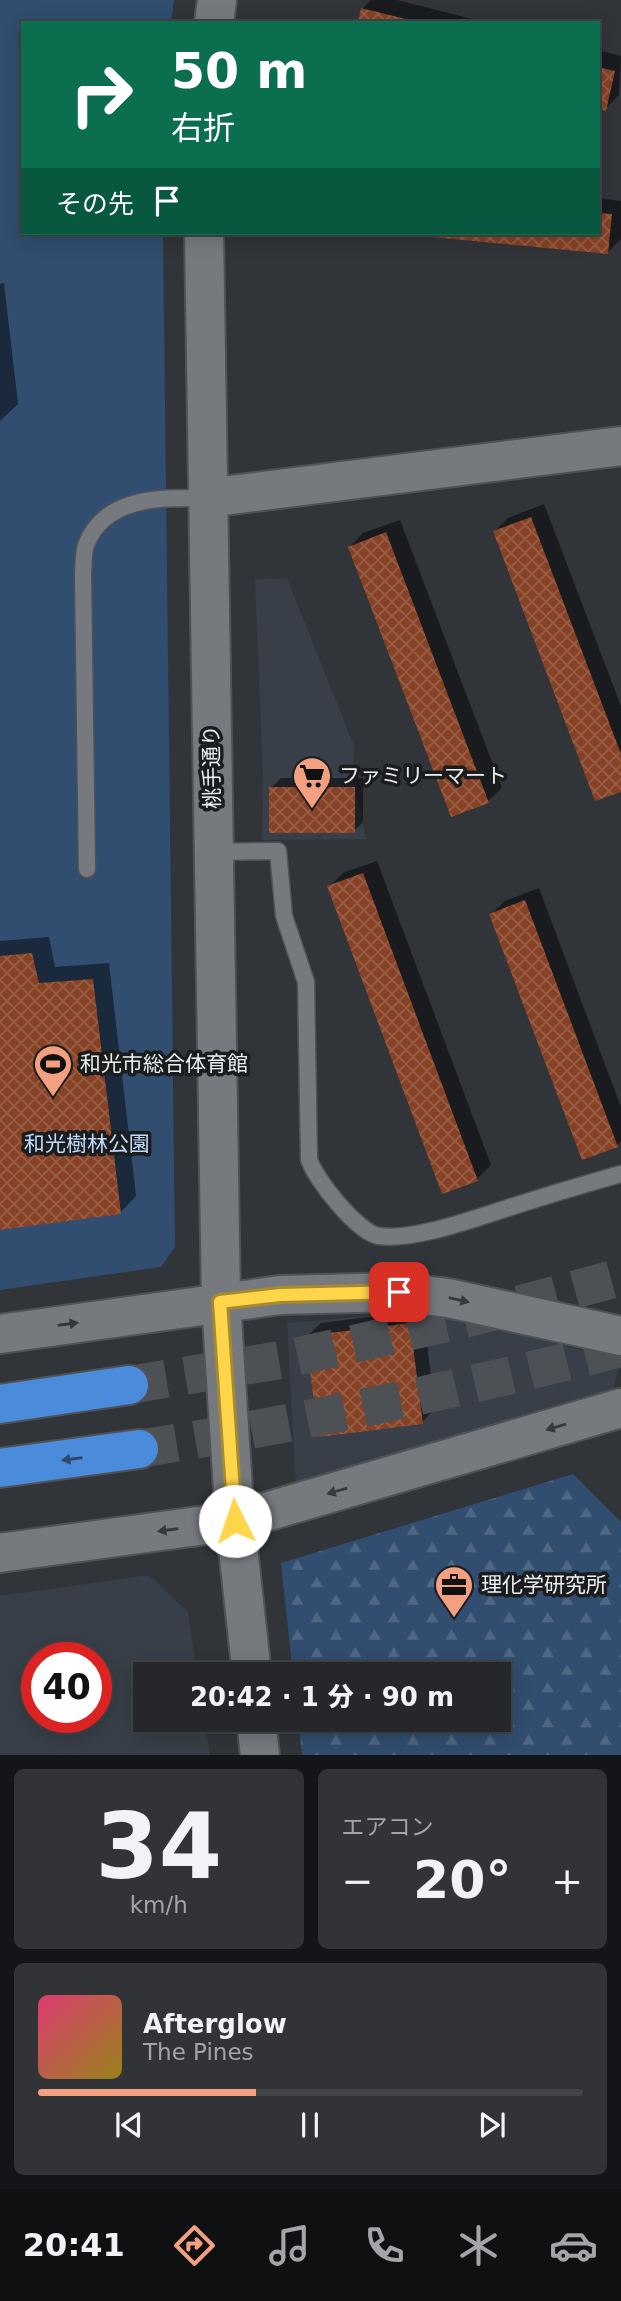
<!DOCTYPE html>
<html lang="ja">
<head>
<meta charset="utf-8">
<style>
	:root { --surface:#25272b; --page:#313337; --text:#f1f3f6; --muted:#a3a5a9; --line:#424447; --accent:#f2a080 }
	body { margin:0; font-family:"DejaVu Sans","Noto Sans JP",sans-serif; background:var(--page); color:var(--text); height:100vh; display:flex; flex-direction:column; font-size:26px; white-space:nowrap }
	* { box-sizing:border-box; margin:0 }
	p { font-size:23px; color:var(--muted) }
	.icon { flex:none; width:38px; height:38px; fill:none; stroke:currentColor; stroke-width:2; stroke-linecap:round; stroke-linejoin:round }
	.map { position:relative; height:1755px; overflow:hidden }
	.panel { display:flex; flex-direction:column; gap:14px; padding:14px; background:#141518; flex:1 }
	.panel>* { flex:none }
	.banner { position:absolute; left:21px; top:21px; width:579px; height:214px; border-radius:0px; box-shadow:0 4px 18px #0003,0 0 0 2px var(--line); background:#0b6e4f; color:#fff; overflow:hidden }
	.speed { position:absolute; left:21px; top:1642px; display:flex; gap:14px; font-size:35px; font-weight:700; text-align:center }
	.speed>* { display:grid; place-content:center; width:91px; height:91px; border-radius:50%; background:var(--surface); box-shadow:0 4px 18px #0003,0 0 0 2px var(--line); line-height:1 }
	.speed .limit { border:10px solid #d22; background:#fff; color:#111 }
	.pin { position:absolute; display:grid; place-items:center; width:60px; height:60px; color:#fff; margin:-30px; border-radius:14px; box-shadow:0 4px 10px #0006 }
	.me { position:absolute; width:77px; margin:-38px; rotate:356deg; stroke-linejoin:round; filter:drop-shadow(0 0 5px #0008) }
	.turn { display:flex; align-items:center; gap:24px; height:147px; padding:0 35px; font-size:32px }
	.turn .icon { width:91px; height:91px; stroke-width:2.5 }
	.turn b { display:block; font-size:49px; line-height:60px }
	.then { display:flex; align-items:center; height:66px; padding:0 35px; background:#0003; gap:14px; font-size:26px }
	.big { font-size:52px; font-weight:800; line-height:1.1 }
	.panel .tile { flex:1; display:flex; flex-direction:column; justify-content:center; gap:10px; min-width:0; padding:0 24px; border-radius:10px; background:var(--page) }
	.panel .dial { align-items:center; gap:0 }
	.dial b { font-size:91px; line-height:1 }
	.song { display:flex; align-items:center; gap:21px }
	.cover { width:84px; height:84px; border-radius:10px; background:linear-gradient(135deg,hsl(340 70% 55%),hsl(50 70% 35%)) }
	.played { height:7px; border-radius:4px; background:linear-gradient(90deg,var(--accent) 40%,var(--line) 40%) }
	.keys { display:flex; justify-content:space-around; direction:ltr }
	.heat { display:flex; justify-content:space-between; align-items:center; font-size:38px; direction:ltr }
	.panel .tiles { flex:1; display:grid; gap:14px; grid-template-columns:1fr 1fr }
	.tile:last-child { grid-column:span 2 }
	.trip { position:absolute; left:133px; top:1662px; width:378px; height:70px; border-radius:0px; background:var(--surface); box-shadow:0 4px 18px #0003,0 0 0 2px var(--line); font-weight:800; line-height:70px; text-align:center }
	.tab-bar { display:flex; height:112px; justify-content:space-around; align-items:center; background:#0f1011; color:var(--muted) }
	.tab-bar .icon { width:49px; height:49px }
	.tab-bar .active { color:var(--accent) }
	.tab-bar b { font-size:32px; color:var(--text) }
	.map>svg:first-child { display:block }
	.built { fill:#383f48; fill-rule:evenodd }
	.green { fill:#314d6f }
	.forest { fill:url(#forest-firs) }
	.shadow { fill:#0007 }
	.building { fill:url(#building-cross-hatch) }
	.lines { fill:none; stroke-linecap:round; stroke-linejoin:round }
	.motorway-tunnel { stroke:#4d5055; stroke-width:38; stroke-dasharray:38 19; stroke-linecap:butt }
	.service-casing { stroke:#505356; stroke-width:19 }
	.tertiary-casing { stroke:#505356; stroke-width:42 }
	.motorway-casing { stroke:#505356; stroke-width:42 }
	.service { stroke:#767a7f; stroke-width:16 }
	.tertiary { stroke:#767a7f; stroke-width:38 }
	.motorway { stroke:#4a8bdb; stroke-width:38 }
	.oneway { fill:#36383b }
	.oneway2 { fill:#2d486a }
	.route-casing { stroke:#a68a30; stroke-width:18 }
	.route { stroke:#ffd54a; stroke-width:12 }
	.labels { text-anchor:middle; stroke-width:7; stroke-linejoin:round; paint-order:stroke }
	.street-label { font-size:21px; fill:#eceff1; stroke:#1a1c1e }
	.poi-label { font-size:21px; fill:#eceff1; stroke:#1a1c1e; text-anchor:start }
	.park-label { font-size:21px; fill:#c2dcfd; stroke:#1a1c1e }
</style>
</head>
<body>
<div class="map">
<svg width="621" height="1755" viewBox="0 0 621 1755">
	<defs>
		<pattern id="forest-firs" width="22" height="20" patternUnits="userSpaceOnUse" patternTransform="scale(1.75)"><rect width="22" height="20" fill="#314d6f"/><path d="M5 1l3.5 6h-7zM16 11l3.5 6h-7z" fill="#4f6784"/></pattern>
		<pattern id="building-cross-hatch" width="8" height="8" patternUnits="userSpaceOnUse" patternTransform="scale(1.75)"><rect width="8" height="8" fill="#874225"/><path d="M0 0l8 8M0 8l8-8" fill="none" stroke="#985e45"/></pattern>
	</defs>
	<rect width="100%" height="100%" fill="#313439"/>
	<path class="built" d="M287,578L354,746L353,779L366,839L262,840L263,780L255,579Z
		M431,1311L621,1361L610,1399L296,1490L287,1323Z
		M149,1575L188,1612L197,1675H145V1720H204L210,1755H0V1596ZM96,1657V1717H37V1657Z"/>
	<path class="green" d="M0,0H174L171,23H23V233H163L175,1247L161,1267L0,1290Z"/>
	<path class="forest" d="M573,1474L621,1522V1755H302L298,1720H499V1675H293L281,1563Z"/>
	<path class="shadow" d="M371,0H397L488,23H359L363,8Z
		M598,50L621,56L619,95L605,109L598,107Z
		M598,198L621,201V239L608,252L410,233H598Z
		M4,283L18,404L0,421V284Z
		M544,504L621,706V790L495,531L508,518Z
		M400,520L502,788L488,801L350,547L363,533Z
		M281,778H363V822L354,831L271,788Z
		M377,861L491,1165L477,1179L329,887L343,873Z
		M539,888L621,1107V1141L617,1145L491,914L505,901Z
		M49,937L55,967L109,963L136,1196L120,1213L0,1228V941Z
		M423,1310L435,1409L422,1422L307,1336L321,1323Z"/>
	<path class="building" d="M361,8L418,22V23H358Z
		M598,67L615,71L606,111L598,109Z
		M598,213L612,214L608,254L411,235L598,233Z
		M531,517L621,754V792L595,801L493,531Z
		M386,532L489,803L451,817L348,547Z
		M269,787H355V833H269Z
		M363,873L478,1181L442,1194L327,886Z
		M525,900L618,1147L582,1160L489,914Z
		M32,953L39,983L93,979L121,1214L0,1230V956Z
		M410,1323L423,1424L319,1437L305,1336Z"/>
	<g class="lines">
		<path class="motorway-tunnel" d="M129,1385L286,1359L469,1318L621,1277
			M139,1449C302,1423 461,1389 621,1348"/>
		<defs>
			<path id="service" d="M214,852L278,851L284,916L306,982L309,1159C314,1178 358,1233 379,1236C415,1241 479,1217 514,1206C549,1195 585,1184 621,1174
				M87,869L83,573C84,564 83,553 86,545C105,495 164,498 207,498"/>
			<path id="tertiary" d="M214,23L217,0
				M204,233L221,1302L235,1521L252,1675
				M207,498L621,446
				M0,1334L280,1295L399,1292L448,1298L621,1336
				M0,1553L235,1521L621,1408
				M256,1720L260,1755"/>
			<path id="motorway" d="M0,1404L129,1385
				M0,1468L139,1449"/>
		</defs>
		<use href="#service" class="service-casing"/>
		<use href="#tertiary" class="tertiary-casing"/>
		<use href="#motorway" class="motorway-casing"/>
		<use href="#service" class="service"/>
		<use href="#tertiary" class="tertiary"/>
		<use href="#motorway" class="motorway"/>
	</g>
	<defs><path id="oneway-solid" d="M-6-.8H1V-3.2L6.5 0L1 3.2V.8H-6Z" transform="scale(1.75)"/></defs>
	<g class="oneway">
		<use href="#oneway-solid" transform="translate(459 1300) rotate(13)"/>
		<use href="#oneway-solid" transform="translate(68 1324) rotate(-8)"/>
		<use href="#oneway-solid" transform="translate(556 1427) rotate(164)"/>
		<use href="#oneway-solid" transform="translate(337 1491) rotate(164)"/>
		<use href="#oneway-solid" transform="translate(168 1530) rotate(172)"/>
	</g>
	<use class="oneway2" href="#oneway-solid" transform="translate(72 1459) rotate(172)"/>
	<g class="lines">
		<defs>
			<path id="route" d="M235,1521L220,1302L280,1295L399,1292"/>
		</defs>
		<use href="#route" class="route-casing"/>
		<use href="#route" class="route"/>
	</g>
	<defs>
		<symbol id="supermarket-pin" viewBox="-11 -11 22 30"><path d="M0 17L-7.5 6A9.5 9.5 0 1 1 7.5 6Z" fill="#f2a080" stroke="#1a1c1e"/><path d="M-6-5.5h2.5l.6 2H6L4.5 2H-2.5L-4.4-4H-6ZM-1.5 3.2a1.3 1.3 0 1 0 .1 0ZM3 3.2a1.3 1.3 0 1 0 .1 0Z" fill="#111"/></symbol>
		<symbol id="stadium-pin" viewBox="-11 -11 22 30"><path d="M0 17L-7.5 6A9.5 9.5 0 1 1 7.5 6Z" fill="#f2a080" stroke="#1a1c1e"/><path d="M0-5a6.5 5 0 1 0 0 10a6.5 5 0 1 0 0-10ZM-3.5-1.8h7v3.6h-7Z" fill="#111"/></symbol>
		<symbol id="office-pin" viewBox="-11 -11 22 30"><path d="M0 17L-7.5 6A9.5 9.5 0 1 1 7.5 6Z" fill="#f2a080" stroke="#1a1c1e"/><path d="M-6-3h4V-5.5h4V-3h4V5H-6ZM-1-4.5V-3h2v-1.5ZM-6 0V1H6V0Z" fill="#111"/></symbol>
	</defs>
	<g fill-rule="evenodd">
		<use href="#supermarket-pin" x="290" y="754" width="44" height="60"/>
		<use href="#stadium-pin" x="31" y="1042" width="44" height="60"/>
		<use href="#office-pin" x="432" y="1563" width="44" height="60"/>
	</g>
	<g class="labels">
		<g class="street-label">
			<text transform="translate(212 767) rotate(-91)" y="7">桃手通り</text>
		</g>
		<g class="poi-label">
			<text x="339" y="783">ファミリーマート</text>
			<text x="80" y="1071">和光市総合体育館</text>
			<text x="481" y="1592">理化学研究所</text>
		</g>
		<g class="park-label">
			<text x="87" y="1151">和光樹林公園</text>
		</g>
	</g>
</svg>
<div class="speed"><div class="limit">40</div></div>
<div class="pin" style="left:399px;top:1292px;background:#d93025"><svg class="icon" aria-label="arrive" viewBox="0 0 24 24"><path d="M6 21V4h12l-3 4 3 4H6"/></svg></div>
<svg class="me" style="left:235px;top:1521px" viewBox="-20 -20 40 40"><circle r="19" fill="#fff"/><path d="M0-13L10 11 0 6-10 11z" fill="#ffd54a"/></svg>
<div class="trip">20:42 · 1 分 · 90 m</div>
<div class="banner">
<div class="turn"><svg class="icon" aria-label="right" viewBox="0 0 24 24"><path d="M7 20v-9h11M14 6l5 5-5 5"/></svg><div><b>50 m</b>右折</div></div>
<div class="then">その先<svg class="icon" aria-label="arrive" viewBox="0 0 24 24"><path d="M6 21V4h12l-3 4 3 4H6"/></svg></div>
</div>
</div>
<section class="panel">
<div class="tiles">
<div class="tile dial"><b>34</b><p>km/h</p></div>
<div class="tile"><p>エアコン</p>
<div class="heat"><a>−</a><b class="big">20°</b><a>+</a></div>
</div>
<div class="tile">
<div class="song"><i class="cover"></i><div><b>Afterglow</b><p>The Pines</p></div></div>
<div class="played"></div>
<div class="keys"><svg class="icon" aria-label="previous" viewBox="0 0 24 24"><path d="M18 5L8 12l10 7zM5 5v14"/></svg><svg class="icon" aria-label="pause" viewBox="0 0 24 24"><path d="M8 5v14M16 5v14"/></svg><svg class="icon" aria-label="next" viewBox="0 0 24 24"><path d="M6 5l10 7-10 7zM19 5v14"/></svg></div>
</div>
</div>
</section>
<nav class="tab-bar">
<b>20:41</b>
<svg class="icon active" aria-label="directions" viewBox="0 0 24 24"><path d="M12 3l9 9-9 9-9-9zM9 14v-3h6M13 9l2 2-2 2"/></svg>
<svg class="icon" aria-label="music" viewBox="0 0 24 24"><path d="M9 18V5l10-2v13"/><circle cx="6" cy="18" r="3"/><circle cx="16" cy="16" r="3"/></svg>
<svg class="icon" aria-label="phone" viewBox="0 0 24 24"><path d="M5 4h4l2 5-3 2q2 4 5 5l2-3 5 2v4C11 20 4 13 5 4z"/></svg>
<svg class="icon" aria-label="climate" viewBox="0 0 24 24"><path d="M12 3v18M4 7l16 10M4 17L20 7"/></svg>
<svg class="icon" aria-label="car" viewBox="0 0 24 24"><path d="M5 17H2v-5l4-1 3-4h7l3 4 3 1v5h-3M9 17h6M6 11h13"/><circle cx="7" cy="17" r="2"/><circle cx="17" cy="17" r="2"/></svg>
</nav>
</body>
</html>
